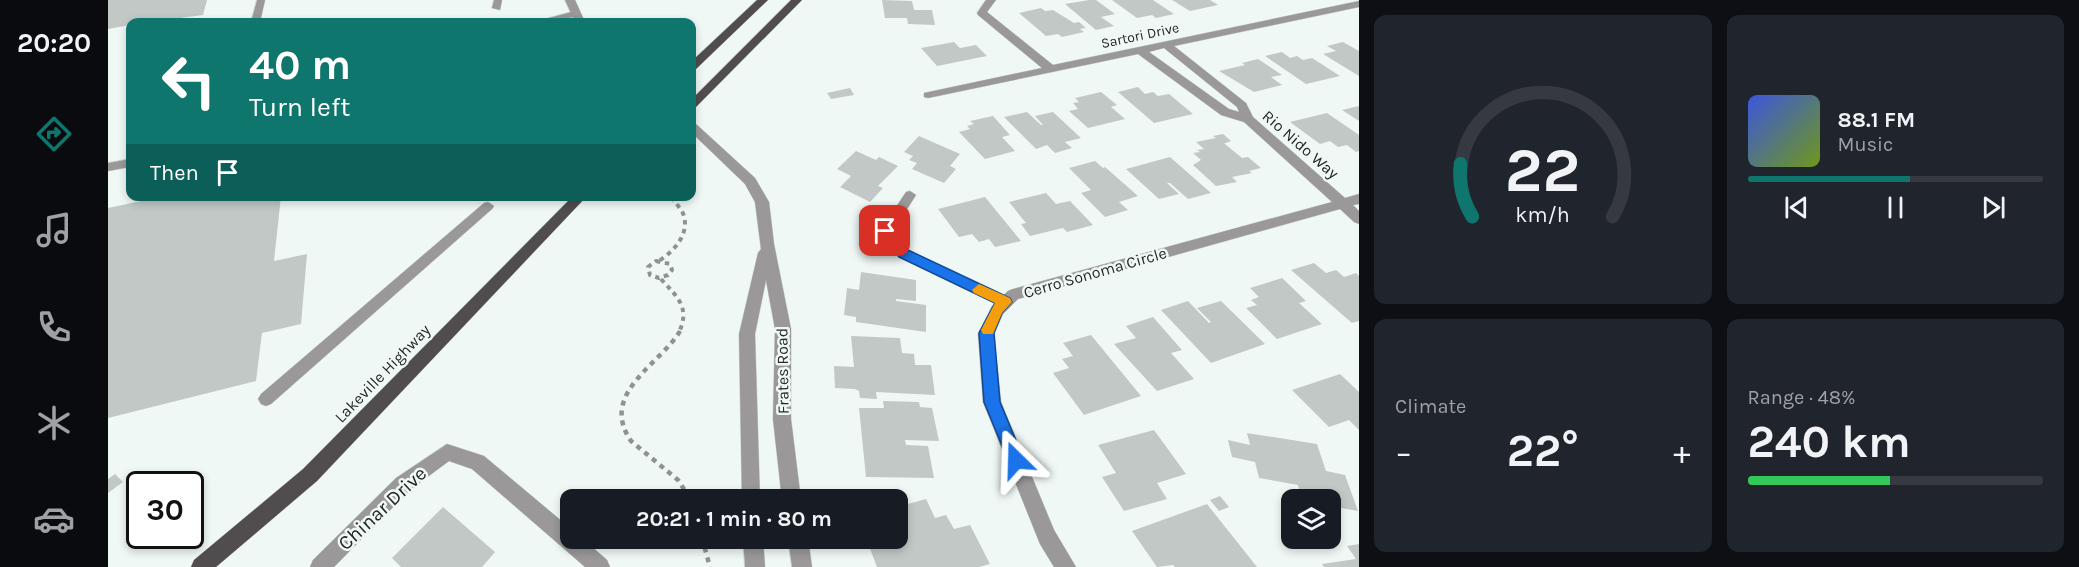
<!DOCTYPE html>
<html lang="en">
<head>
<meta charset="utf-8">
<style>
	:root { --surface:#171b24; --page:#20242c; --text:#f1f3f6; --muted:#9ea1a6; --line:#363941; --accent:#0f766e }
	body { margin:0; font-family:Karla,sans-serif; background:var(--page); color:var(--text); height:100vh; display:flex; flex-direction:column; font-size:22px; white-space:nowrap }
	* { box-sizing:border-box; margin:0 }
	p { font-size:20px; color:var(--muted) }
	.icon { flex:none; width:33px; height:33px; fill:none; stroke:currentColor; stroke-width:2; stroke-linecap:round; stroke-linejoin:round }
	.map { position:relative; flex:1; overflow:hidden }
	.details { display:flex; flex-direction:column; gap:15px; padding:15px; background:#0d0f14; width:720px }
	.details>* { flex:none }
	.top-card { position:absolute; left:18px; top:18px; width:570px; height:183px; border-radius:12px; box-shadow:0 3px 9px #0003; background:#0f766e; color:#fff; overflow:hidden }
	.tools { position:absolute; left:1173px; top:489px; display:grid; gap:12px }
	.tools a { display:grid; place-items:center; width:60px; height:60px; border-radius:12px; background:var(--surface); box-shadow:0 3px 9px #0003; font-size:30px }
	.speed { position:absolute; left:18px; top:471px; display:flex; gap:12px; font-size:30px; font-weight:700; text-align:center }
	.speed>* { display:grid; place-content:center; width:78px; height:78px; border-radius:50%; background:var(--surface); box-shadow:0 3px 9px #0003; line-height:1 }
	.speed .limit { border:3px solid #111; border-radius:9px; background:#fff; color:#111 }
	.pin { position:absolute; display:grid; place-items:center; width:51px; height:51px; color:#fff; margin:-26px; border-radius:12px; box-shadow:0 3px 9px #0006 }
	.me { position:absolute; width:66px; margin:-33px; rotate:338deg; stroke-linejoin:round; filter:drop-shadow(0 0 4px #0008) }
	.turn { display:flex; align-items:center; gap:21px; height:126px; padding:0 24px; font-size:27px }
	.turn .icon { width:78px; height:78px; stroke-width:2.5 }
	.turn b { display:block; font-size:42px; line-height:51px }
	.then { display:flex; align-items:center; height:57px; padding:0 24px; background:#0003; gap:12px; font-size:22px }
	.big { font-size:45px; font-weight:700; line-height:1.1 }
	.details .widget { flex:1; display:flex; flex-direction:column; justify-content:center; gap:9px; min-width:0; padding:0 21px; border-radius:12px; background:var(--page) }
	.details .dial { align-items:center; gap:0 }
	.dial svg { height:156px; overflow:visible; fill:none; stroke:var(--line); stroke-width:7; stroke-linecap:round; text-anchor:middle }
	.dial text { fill:var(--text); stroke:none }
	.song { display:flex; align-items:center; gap:18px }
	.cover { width:72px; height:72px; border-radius:9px; background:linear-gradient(135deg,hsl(230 70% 55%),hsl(80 70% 35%)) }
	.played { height:6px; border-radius:3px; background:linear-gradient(90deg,var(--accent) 55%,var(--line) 55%) }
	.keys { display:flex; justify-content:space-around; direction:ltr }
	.heat { display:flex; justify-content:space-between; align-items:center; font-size:33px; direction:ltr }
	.charge { height:9px; border-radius:4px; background:linear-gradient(90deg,#34c759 48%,var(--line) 0) }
	.details .tiles { flex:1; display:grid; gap:15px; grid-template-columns:repeat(2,1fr) }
	.trip { position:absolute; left:452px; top:489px; width:348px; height:60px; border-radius:12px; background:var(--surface); box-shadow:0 3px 9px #0003; font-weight:700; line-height:60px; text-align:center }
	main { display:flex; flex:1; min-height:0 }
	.menu { display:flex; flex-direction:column; width:108px; justify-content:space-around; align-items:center; background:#090b0e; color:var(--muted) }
	.menu .icon { width:42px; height:42px }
	.menu .current { color:var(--accent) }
	.menu b { font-size:27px; color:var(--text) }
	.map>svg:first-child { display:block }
	.building { fill:#c1c8c6 }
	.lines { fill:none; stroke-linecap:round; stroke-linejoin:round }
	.service-casing { stroke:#cbd3d1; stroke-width:1 }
	.minor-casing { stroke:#cbd3d1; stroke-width:1 }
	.tertiary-casing { stroke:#cbd3d1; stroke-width:1 }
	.primary-casing { stroke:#cbd3d1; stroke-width:1 }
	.path-far1 { stroke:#8e9392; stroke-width:4; stroke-dasharray:4.5 4.5; stroke-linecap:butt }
	.path { stroke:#8e9392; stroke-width:4.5; stroke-dasharray:5 5; stroke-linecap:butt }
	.service { fill:#9a9899; fill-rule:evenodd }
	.minor { fill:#9a9899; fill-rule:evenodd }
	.tertiary { fill:#9a9899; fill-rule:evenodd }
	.primary { fill:#514c4e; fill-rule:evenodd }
	.route { fill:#1a73e8; stroke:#114b97; stroke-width:1.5 }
	.slow { fill:#f59e0b }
	.labels { text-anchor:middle; stroke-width:5; stroke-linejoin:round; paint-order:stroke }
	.far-street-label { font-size:14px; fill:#252827; stroke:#f0f8f6 }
	.street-label { font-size:16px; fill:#252827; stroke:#f0f8f6 }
	.near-street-label { font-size:20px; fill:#252827; stroke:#f0f8f6 }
</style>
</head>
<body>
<main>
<nav class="menu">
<b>20:20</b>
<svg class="icon current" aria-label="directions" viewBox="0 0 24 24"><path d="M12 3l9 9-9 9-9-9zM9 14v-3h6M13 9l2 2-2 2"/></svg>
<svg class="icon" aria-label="music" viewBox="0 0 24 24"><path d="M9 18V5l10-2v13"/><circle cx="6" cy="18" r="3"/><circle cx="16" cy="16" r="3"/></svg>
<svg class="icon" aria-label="phone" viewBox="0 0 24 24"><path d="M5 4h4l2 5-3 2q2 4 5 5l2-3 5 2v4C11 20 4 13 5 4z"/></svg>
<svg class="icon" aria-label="climate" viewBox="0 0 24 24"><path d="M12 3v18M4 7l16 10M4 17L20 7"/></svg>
<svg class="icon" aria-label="car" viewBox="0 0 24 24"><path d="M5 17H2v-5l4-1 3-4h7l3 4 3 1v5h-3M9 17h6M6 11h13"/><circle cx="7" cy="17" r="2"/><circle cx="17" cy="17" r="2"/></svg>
</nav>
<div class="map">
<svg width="1251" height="567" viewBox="0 0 1251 567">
	<rect width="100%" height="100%" fill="#f0f8f6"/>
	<path class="building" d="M0,0H99L95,15L41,22H22V25L0,29Z
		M774,0L804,1L806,10H824L827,25L800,24L799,18H777Z
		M981,0H988L1007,14L993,17L1006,26L988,30L957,4Z
		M1004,0H1045L1066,14L1048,18L1044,15L1029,18Z
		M1064,0H1102L1110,5L1082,11Z
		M933,8L937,11L945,10L966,23L971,22L978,28L972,29L976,32L954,37L950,34L938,36L911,13Z
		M846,42L852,48L868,45L879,56L829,66L813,48Z
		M1235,42L1251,51V76L1215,54L1228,51L1219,46Z
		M1174,52L1182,58L1189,56L1195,60L1204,58L1232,76L1198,84L1157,56Z
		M1150,59L1174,75L1163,77L1174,85L1146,92L1111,71L1137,65L1134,63Z
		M1030,87L1037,94L1045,92L1050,96L1061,94L1085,114L1046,123L1010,92Z
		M742,88L746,95L723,99L719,93Z
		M993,92L1009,105L1003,107L1017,119L980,128L961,111L970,109L965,103L971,102L967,98Z
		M1251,106V121L1234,110Z
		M919,112L933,125H935L927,116L945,112L973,138L957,142L964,148L947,153L939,145L928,149L896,117Z
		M1219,113L1251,135V151L1248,152L1239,145L1230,147L1222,141L1212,144L1182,122Z
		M885,116L902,135L894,137L907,151L877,159L851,132L862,129L859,126L866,124L862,121Z
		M1115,134L1123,141L1115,144H1117L1134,158L1140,157L1153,168L1141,171L1144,173L1124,177L1129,182L1108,186L1085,165L1093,160L1085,153L1092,152L1089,150L1096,149L1088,142L1108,138L1105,136Z
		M811,136L852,154L842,166L848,169L836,183L804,169L809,163L801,160L805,156L796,152Z
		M748,151L768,160L771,157L790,166L770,186L775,188L762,202L732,187L743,176L729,169Z
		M1062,157L1103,193L1080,199L1062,183H1059L1071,194L1051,199L1018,169Z
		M987,161L995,168L997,167L1030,196L1011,202L1020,210L997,217L973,193L983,190L961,168Z
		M938,193L948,204L962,201L985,225L959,232L955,228L922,236L913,224L918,223L901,202Z
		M57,196H173L166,261L199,254L193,324L154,333L148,381L0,418V208Z
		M877,197L913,241L887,247L881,239L871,242L864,234L851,237L830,209Z
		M1206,263L1218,273L1228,270L1236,277L1248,273L1251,276V321L1244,323L1183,270Z
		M753,272L808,280V301L788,299V301L818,305V332L748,322V317L736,315L739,288L751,290Z
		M1174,278L1198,301L1191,303L1214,324L1169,339L1138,308L1149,305L1143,300L1151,297L1142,288Z
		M1080,301L1101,323L1103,322L1089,308L1113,301L1157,344L1103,363L1053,310Z
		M1045,317L1074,350L1063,353L1086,379L1049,391L1006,344L1028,338L1018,326Z
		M983,335L1033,396L976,415L945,373L961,368L954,359L965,356L955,343Z
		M743,336L792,338L794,353L806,354L807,365H823L827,395L768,392L769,399L752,398L751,391L747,389L727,388L726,366L746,367Z
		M1232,374L1251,392V430L1241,420L1221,427L1184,390Z
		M775,401L811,402L812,407L824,408L831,441L797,440L798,445L820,446L826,478L758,477L751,408H776Z
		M1046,430L1078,474L1049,483L1059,499L1016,511L994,477L1008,473L990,445Z
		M1139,433L1209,444L1218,471L1237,475L1250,511L1222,506V500H1194L1190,485L1151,478L1147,462L1124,457L1120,440L1142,445Z
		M7,474L15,482L0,493V479Z
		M1112,496L1121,507L1111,511L1102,500Z
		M818,499L827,518L838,515L846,529L862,525L882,564L871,567H769L758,538H789V507Z
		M1099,504L1149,567H1067L1065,565L1049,567L1024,531Z
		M335,507L387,552L374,567H293L284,558Z
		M1251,544V567H1216L1214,564L1248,559L1239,546Z"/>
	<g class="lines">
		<defs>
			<path id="service" d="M149,0H157L152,22H143Z
				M386,0H394L392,10L384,8Z
				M467,11L472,14L470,16L441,22H426Z
				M22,159V167L0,171V163Z
				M802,191L808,195L785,231L800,251L902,298L904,302L902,306H892L790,257L772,231L798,192Z
				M380,202L386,206L384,209L163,404L158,406L153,404L150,399L153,394L376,203Z"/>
			<path id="minor" d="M457,0H467L477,22H467Z
				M878,0H888L879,12L945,65L1251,1V7L1066,46L1138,103L1145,117L1237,198L1251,194V204L1245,205L1251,211V224L1246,222L1232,209L910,299L895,314L886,334L893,402L946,530L968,567H946L932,544L875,402L870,334L884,306L900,291L905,289L1224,202L1136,122L1113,115L1030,54L820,98L816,97V93L934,68L870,15L869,13ZM1056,48L1129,107L1131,112L1121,109L1041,52Z
				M339,444L376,456L462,528V538H474L499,560L502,567H477L364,469L341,461L302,490L226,567H202L205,560L288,478Z"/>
			<path id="tertiary" d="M584,123L588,124L647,178L661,202L666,244L683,329V419L693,500H674L665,419L667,329L658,280L647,334L652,500H634L631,334L650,253L653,249L647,202L637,184L584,133Z
				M635,538H655L657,567H637Z
				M680,538H700L704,567H684Z"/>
			<path id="primary" d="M649,0H660L588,69L584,70V61Z
				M683,0H694L588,107L584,108V99Z
				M465,196H479L209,481L108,567H83L86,560L195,469Z"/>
		</defs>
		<use href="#service" class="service-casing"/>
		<use href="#minor" class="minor-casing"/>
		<use href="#tertiary" class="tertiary-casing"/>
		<use href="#primary" class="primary-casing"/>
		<path class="path-far1" d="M552,260C566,251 581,235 576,216C574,209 567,203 563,196
			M548,261L562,264L564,270L560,275L551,278L542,275L540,267Z
			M553,279C568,296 583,307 571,332"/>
		<path class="path" d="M572,331C553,364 490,393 523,441L570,480L583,500
			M594,538L602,567"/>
		<use href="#service" class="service"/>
		<use href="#minor" class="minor"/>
		<use href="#tertiary" class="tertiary"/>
		<use href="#primary" class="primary"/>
	</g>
	<path class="route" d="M777,227L782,228L800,250L902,298L904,302L894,313L886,333L892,402L916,460L914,465L908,467L902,465L876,402L871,333L887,303L791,257L771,231Z"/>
	<path class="slow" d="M871,284L902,298L904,302L894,313L885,334H875L873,330L887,303L866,293L864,290Z"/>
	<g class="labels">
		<g class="far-street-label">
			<text transform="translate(1032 35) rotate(-12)" y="5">Sartori Drive</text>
		</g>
		<g class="street-label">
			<text transform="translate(1193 144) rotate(41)" y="6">Rio Nido Way</text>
			<text transform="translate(987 272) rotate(-16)" y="6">Cerro Sonoma Circle</text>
			<text transform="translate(674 371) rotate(-91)" y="6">Frates Road</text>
			<text transform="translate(274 373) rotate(-46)" y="6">Lakeville Highway</text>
		</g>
		<g class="near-street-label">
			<text transform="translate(274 508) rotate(-43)" y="7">Chinar Drive</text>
		</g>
	</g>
</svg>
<div class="tools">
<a><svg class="icon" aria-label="layers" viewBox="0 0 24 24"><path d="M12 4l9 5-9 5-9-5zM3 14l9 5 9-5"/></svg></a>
</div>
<div class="speed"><div class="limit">30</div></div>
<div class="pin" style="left:777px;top:231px;background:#d93025"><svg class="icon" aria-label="arrive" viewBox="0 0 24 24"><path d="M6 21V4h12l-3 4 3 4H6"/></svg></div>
<svg class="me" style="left:908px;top:460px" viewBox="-20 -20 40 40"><path d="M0-17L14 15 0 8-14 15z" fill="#1a73e8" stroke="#fff" stroke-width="4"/></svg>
<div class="trip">20:21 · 1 min · 80 m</div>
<div class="top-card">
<div class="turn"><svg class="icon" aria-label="left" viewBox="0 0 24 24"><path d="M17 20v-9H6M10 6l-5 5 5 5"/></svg><div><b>40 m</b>Turn left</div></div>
<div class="then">Then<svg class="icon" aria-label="arrive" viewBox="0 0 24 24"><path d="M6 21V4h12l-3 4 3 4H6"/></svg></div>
</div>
</div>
<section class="details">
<div class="tiles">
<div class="widget dial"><svg viewBox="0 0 100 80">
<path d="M14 69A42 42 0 1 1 86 69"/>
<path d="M14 69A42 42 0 0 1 8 42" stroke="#0f766e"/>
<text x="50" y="56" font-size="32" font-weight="700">22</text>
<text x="50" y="72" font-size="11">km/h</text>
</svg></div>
<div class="widget">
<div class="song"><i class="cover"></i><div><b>88.1 FM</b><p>Music</p></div></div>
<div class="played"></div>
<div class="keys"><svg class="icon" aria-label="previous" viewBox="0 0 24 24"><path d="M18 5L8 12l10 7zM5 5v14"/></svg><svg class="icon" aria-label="pause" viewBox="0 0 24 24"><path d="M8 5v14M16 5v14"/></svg><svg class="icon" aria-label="next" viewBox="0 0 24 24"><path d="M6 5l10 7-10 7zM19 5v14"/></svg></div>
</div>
<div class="widget"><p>Climate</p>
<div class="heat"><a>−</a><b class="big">22°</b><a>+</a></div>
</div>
<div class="widget"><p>Range · 48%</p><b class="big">240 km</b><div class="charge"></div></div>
</div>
</section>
</main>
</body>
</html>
